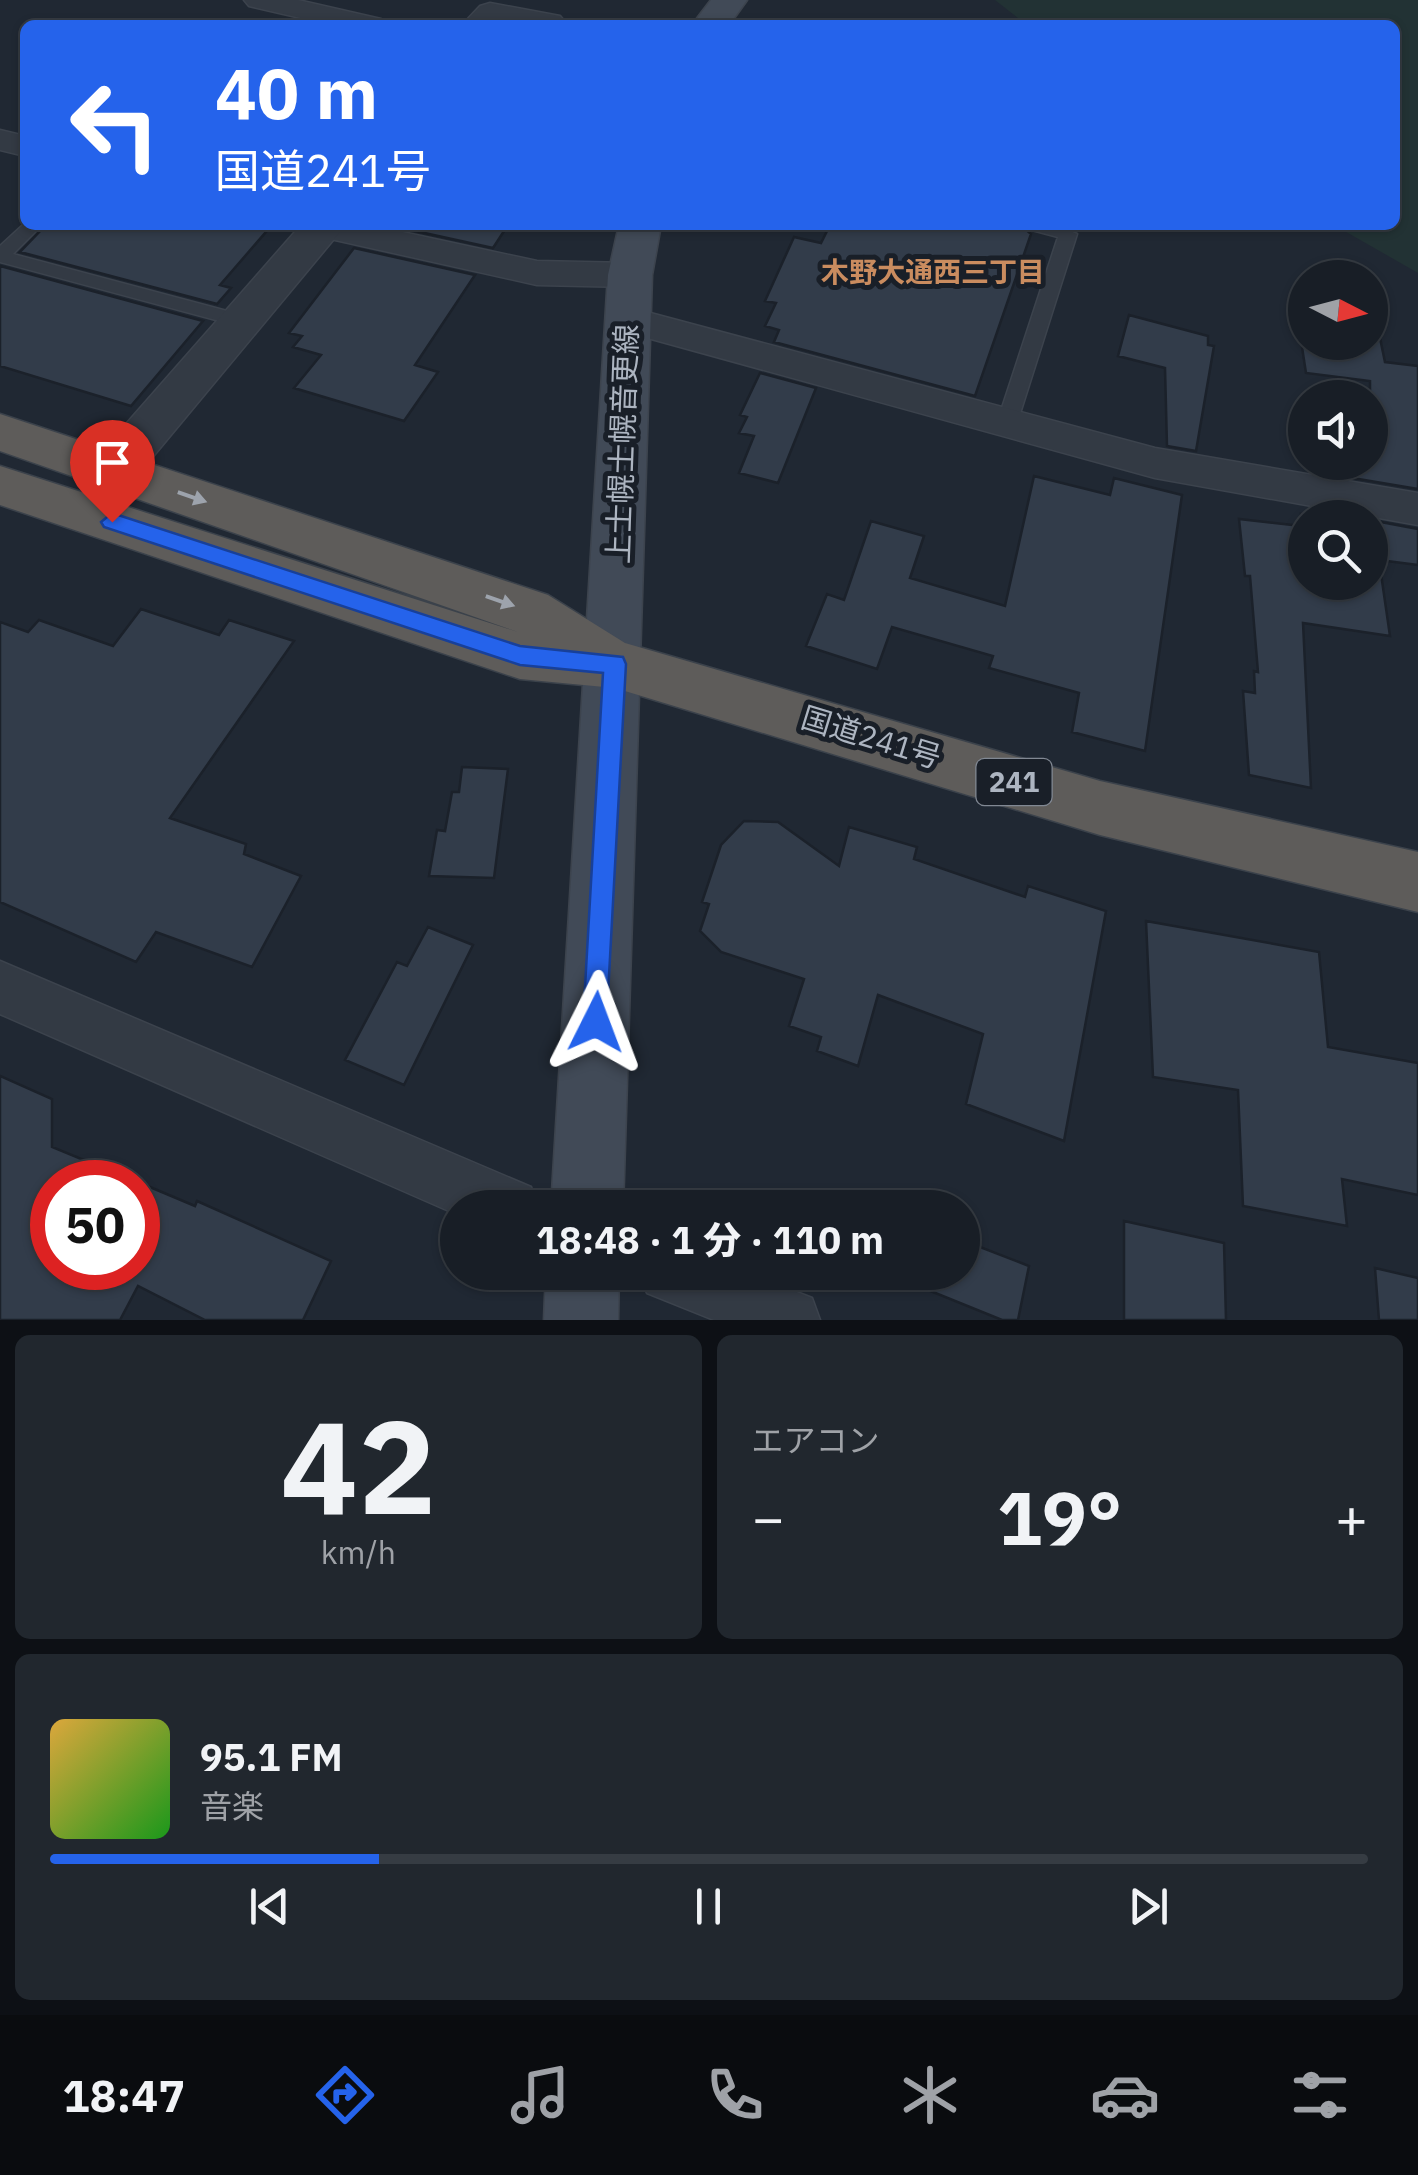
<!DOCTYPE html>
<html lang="ja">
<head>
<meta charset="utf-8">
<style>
	:root { --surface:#181e26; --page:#21272e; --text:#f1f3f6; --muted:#9fa2a7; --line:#363c43; --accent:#2563eb }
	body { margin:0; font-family:"IBM Plex Sans","Noto Sans JP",sans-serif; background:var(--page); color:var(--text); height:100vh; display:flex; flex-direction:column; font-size:38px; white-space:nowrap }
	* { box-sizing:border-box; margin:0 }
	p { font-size:32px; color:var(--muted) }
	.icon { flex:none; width:55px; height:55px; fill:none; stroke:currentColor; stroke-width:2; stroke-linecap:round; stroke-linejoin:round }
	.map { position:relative; height:1320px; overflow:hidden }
	.details { display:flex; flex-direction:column; gap:15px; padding:15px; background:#0d1015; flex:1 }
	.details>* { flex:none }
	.banner { position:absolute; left:20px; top:20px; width:1380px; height:210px; border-radius:15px; box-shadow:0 2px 8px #0004,0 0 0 2px var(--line); background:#2563eb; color:#fff; overflow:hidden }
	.needle { width:65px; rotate:96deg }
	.fabs { position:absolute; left:1288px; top:260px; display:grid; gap:20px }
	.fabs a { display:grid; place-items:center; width:100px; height:100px; border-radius:50%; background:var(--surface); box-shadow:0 2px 8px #0004,0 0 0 2px var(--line); font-size:50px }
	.speed { position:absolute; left:30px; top:1160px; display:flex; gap:20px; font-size:50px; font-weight:700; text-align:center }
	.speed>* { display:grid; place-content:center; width:130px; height:130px; border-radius:50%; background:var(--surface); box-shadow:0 2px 8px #0004,0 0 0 2px var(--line); line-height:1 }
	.speed .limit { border:15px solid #d22; background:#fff; color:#111 }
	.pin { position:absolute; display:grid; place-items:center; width:85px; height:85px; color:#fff; margin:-102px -42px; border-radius:50% 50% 50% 0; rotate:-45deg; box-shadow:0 0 10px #0007 }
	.pin .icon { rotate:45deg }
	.me { position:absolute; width:110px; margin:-55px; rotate:3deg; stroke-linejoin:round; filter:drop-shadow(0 0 8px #0008) }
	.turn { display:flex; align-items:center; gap:35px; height:210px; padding:0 30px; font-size:45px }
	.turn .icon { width:130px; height:130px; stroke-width:2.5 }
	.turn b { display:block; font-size:70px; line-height:85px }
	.big { font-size:75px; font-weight:800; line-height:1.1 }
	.details .tile { flex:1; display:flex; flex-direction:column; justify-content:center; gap:15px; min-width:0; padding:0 35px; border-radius:15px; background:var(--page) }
	.details .dial { align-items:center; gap:0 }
	.dial b { font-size:130px; line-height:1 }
	.song { display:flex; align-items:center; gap:30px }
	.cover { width:120px; height:120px; border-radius:15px; background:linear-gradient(135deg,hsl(40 70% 55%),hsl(120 70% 35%)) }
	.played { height:10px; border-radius:5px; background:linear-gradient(90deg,var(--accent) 25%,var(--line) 25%) }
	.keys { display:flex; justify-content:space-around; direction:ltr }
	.heat { display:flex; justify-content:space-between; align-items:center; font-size:55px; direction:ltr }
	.details .tiles { flex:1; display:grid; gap:15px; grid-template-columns:1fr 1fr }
	.tile:last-child { grid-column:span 2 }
	.trip { position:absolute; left:440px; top:1190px; width:540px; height:100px; border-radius:50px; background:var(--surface); box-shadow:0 2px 8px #0004,0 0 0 2px var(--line); font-weight:800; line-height:100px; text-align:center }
	.dock { display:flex; height:160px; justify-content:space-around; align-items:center; background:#0a0c0f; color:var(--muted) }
	.dock .icon { width:70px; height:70px }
	.dock .active { color:var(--accent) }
	.dock b { font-size:45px; color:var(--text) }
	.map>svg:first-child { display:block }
	.green { fill:#223234 }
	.building { fill:#323c4a; stroke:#1b212a; stroke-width:2.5 }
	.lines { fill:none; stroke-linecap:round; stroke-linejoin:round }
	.service-casing { stroke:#3c434d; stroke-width:3 }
	.minor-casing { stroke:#3c434d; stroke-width:3 }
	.tertiary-casing { stroke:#3c434d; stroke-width:3 }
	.secondary-casing { stroke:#3c434d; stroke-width:3 }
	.trunk-casing { stroke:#3b424b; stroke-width:3 }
	.service { fill:#333a44; fill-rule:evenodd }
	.minor { fill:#333a44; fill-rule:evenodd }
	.tertiary { fill:#333a44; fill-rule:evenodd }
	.secondary { fill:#414a57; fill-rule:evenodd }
	.trunk { fill:#5e5c5a; fill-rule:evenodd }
	.oneway { fill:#9da3ac }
	.route { fill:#2563eb; stroke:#184099; stroke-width:2.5 }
	.labels { text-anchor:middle; stroke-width:10; stroke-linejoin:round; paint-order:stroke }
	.far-neighbourhood-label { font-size:28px; font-weight:bold; fill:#ca8c5f; stroke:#191f28 }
	.shield { fill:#191f28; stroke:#818893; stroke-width:2.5 }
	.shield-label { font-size:28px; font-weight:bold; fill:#adb5c1 }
	.street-label { font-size:30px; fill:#adb5c1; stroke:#191f28 }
</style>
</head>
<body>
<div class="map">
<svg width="1418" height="1320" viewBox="0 0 1418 1320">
	<rect width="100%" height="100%" fill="#202833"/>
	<path class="green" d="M995,0H1418V273L1334,225H1395V25H1027Z"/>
	<path class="building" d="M46,225H272L220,285L231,288L217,304L20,252Z
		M388,225H508L493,248Z
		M830,225H1021L1031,234L975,396L774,342L779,330L765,326L776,303L765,301L794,237L821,243Z
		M354,248L475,275L415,365L438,372L404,421L294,388L321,355L293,347L302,336L289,333Z
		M0,266L203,321L131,406L0,366Z
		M1129,315L1208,336V345L1214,346L1196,451L1167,446L1165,368L1118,356Z
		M1297,315L1305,316V342H1370V337L1380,338L1385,362L1418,366V489L1317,472L1316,462H1370V381L1306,373Z
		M760,373L816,388L778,483L739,473L754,436L739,433L747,417L740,415Z
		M1034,476L1110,495L1114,478L1182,495L1145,751L1072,732L1079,693L989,668L993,656L892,627L877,669L806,646L827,594L844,600L871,521L924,536L910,578L1005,606Z
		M1321,511L1355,518H1305V582H1370V520L1418,529V565L1379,560L1390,636L1303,623L1311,788L1249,775L1243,691L1255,693L1254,671L1258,672L1250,576H1245L1239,519L1302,526L1301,514L1321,517Z
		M141,609L219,635L229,620L294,641L170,818L246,844L244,854L301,876L252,967L156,932L136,962L0,902V622L28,632L39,620L113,646Z
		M462,767L508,769L494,878L429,876L437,830L445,831L452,792H459Z
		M744,821L778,822L839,866L849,827L917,847L914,859L1025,897L1028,886L1106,911L1064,1141L966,1104L983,1034L878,995L858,1066L817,1051L821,1037L789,1026L804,979L721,952L700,931L709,904L702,902L721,845Z
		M1146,921L1319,952L1328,1047L1418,1063V1195L1342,1179L1347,1226L1243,1206L1238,1090L1153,1077Z
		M428,927L473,945L404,1085L345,1060L397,962L407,966Z
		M0,1076L52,1099V1147L137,1182H52V1268H138V1182L195,1206L197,1201L331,1261L303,1320H205L138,1286L120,1320H0Z
		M1124,1221L1224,1243L1226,1320H1124Z
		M962,1240L1029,1266L1018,1320H1002L923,1288L927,1272H962Z
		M1375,1268L1418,1278V1320H1379Z"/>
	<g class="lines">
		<defs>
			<path id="service" d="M25,223L42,225L13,254L242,315L251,321L242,327L0,262V246Z
				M1025,225H1056L1077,234L1017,423L1007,430L997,423L1058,237L1028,229Z"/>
			<path id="minor" d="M244,0H298L381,19L385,25H331L249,6Z
				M490,3L560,16L565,22L462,25L480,6Z
				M0,130L25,136V156L0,150Z
				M300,225H370L537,261L630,263L643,266L648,275L643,284L630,287L537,285L317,236L305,233Z
				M628,307L1155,448L1418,493V525L1155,478L615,329L610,320L615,311Z
				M0,961L531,1187L539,1208H458V1215L0,1014Z
				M638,1272H746L812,1298L820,1320H714L647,1293Z"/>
			<path id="tertiary" d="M301,225L344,227L131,483L114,489L97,483L89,470L97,457Z"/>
			<path id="secondary" d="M711,0H747L729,25H692Z
				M619,225H661L652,275L623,1208H551L608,275Z
				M546,1272H619L618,1320H544Z"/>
			<path id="trunk" d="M0,414L548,595L625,643L1100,781L1418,852V912L1100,835L615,688L520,679L0,505V466L518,632L0,451Z"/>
		</defs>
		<use href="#service" class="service-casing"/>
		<use href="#minor" class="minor-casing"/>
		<use href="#tertiary" class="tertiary-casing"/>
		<use href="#secondary" class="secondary-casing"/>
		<use href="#trunk" class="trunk-casing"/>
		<use href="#service" class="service"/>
		<use href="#minor" class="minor"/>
		<use href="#tertiary" class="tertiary"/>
		<use href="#secondary" class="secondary"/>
		<use href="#trunk" class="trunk"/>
	</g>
	<defs><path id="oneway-solid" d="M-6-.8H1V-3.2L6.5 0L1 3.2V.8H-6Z" transform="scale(2.5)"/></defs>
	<g class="oneway">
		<use href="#oneway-solid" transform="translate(192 497) rotate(19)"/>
		<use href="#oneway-solid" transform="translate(500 601) rotate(19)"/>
	</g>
	<path class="route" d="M112,513L520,646L623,657L626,664L606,1031L596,1035L587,1031L583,1022L603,673L520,665L104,527L101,522Z"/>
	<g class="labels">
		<g class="far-neighbourhood-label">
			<text x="933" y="282">木野大通西三丁目</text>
		</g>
		<rect class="shield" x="976.5" y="759" width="75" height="46" rx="8"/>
		<g class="shield-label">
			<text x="1014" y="792">241</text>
		</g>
		<g class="street-label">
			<text transform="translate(623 444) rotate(-88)" y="10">上士幌士幌音更線</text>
			<text transform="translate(871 738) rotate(17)" y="10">国道241号</text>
		</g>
	</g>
</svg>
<div class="fabs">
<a><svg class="needle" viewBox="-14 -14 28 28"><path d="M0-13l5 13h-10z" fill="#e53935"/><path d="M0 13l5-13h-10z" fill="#9fa2a7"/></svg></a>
<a><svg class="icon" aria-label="sound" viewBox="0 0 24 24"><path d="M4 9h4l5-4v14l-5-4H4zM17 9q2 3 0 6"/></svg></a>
<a><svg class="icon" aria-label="search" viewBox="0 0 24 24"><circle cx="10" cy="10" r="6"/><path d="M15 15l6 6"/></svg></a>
</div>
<div class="speed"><div class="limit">50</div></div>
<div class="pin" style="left:112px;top:522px;background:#d93025"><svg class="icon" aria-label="arrive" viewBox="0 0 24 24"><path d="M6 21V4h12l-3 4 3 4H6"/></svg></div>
<svg class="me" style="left:596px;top:1022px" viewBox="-20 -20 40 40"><path d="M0-17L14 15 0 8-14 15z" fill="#2563eb" stroke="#fff" stroke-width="4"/></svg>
<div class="trip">18:48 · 1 分 · 110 m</div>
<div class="banner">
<div class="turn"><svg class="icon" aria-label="left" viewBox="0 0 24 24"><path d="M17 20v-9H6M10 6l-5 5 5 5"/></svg><div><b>40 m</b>国道241号</div></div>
</div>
</div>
<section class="details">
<div class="tiles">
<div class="tile dial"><b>42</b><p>km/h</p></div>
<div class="tile"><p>エアコン</p>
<div class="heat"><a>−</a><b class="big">19°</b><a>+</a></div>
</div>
<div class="tile">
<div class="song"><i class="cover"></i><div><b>95.1 FM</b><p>音楽</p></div></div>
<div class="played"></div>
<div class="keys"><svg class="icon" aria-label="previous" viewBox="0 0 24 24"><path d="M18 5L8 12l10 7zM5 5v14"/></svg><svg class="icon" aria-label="pause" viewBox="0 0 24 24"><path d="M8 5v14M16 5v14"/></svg><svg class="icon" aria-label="next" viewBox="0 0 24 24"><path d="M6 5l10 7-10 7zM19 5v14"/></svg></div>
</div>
</div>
</section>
<nav class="dock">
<b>18:47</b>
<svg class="icon active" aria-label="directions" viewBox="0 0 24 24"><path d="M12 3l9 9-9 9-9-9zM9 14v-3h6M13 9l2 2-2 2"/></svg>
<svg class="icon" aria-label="music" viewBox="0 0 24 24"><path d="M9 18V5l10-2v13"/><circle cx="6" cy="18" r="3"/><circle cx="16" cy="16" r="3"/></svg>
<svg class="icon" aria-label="phone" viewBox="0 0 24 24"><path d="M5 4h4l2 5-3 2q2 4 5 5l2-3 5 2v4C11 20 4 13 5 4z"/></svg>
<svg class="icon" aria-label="climate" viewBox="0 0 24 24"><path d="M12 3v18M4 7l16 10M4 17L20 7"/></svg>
<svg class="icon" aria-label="car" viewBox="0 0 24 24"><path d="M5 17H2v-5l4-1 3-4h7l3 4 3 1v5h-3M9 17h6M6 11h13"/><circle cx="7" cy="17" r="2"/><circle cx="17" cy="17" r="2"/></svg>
<svg class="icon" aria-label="filters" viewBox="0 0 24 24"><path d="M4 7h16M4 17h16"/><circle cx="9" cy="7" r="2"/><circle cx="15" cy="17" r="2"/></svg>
</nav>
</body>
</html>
